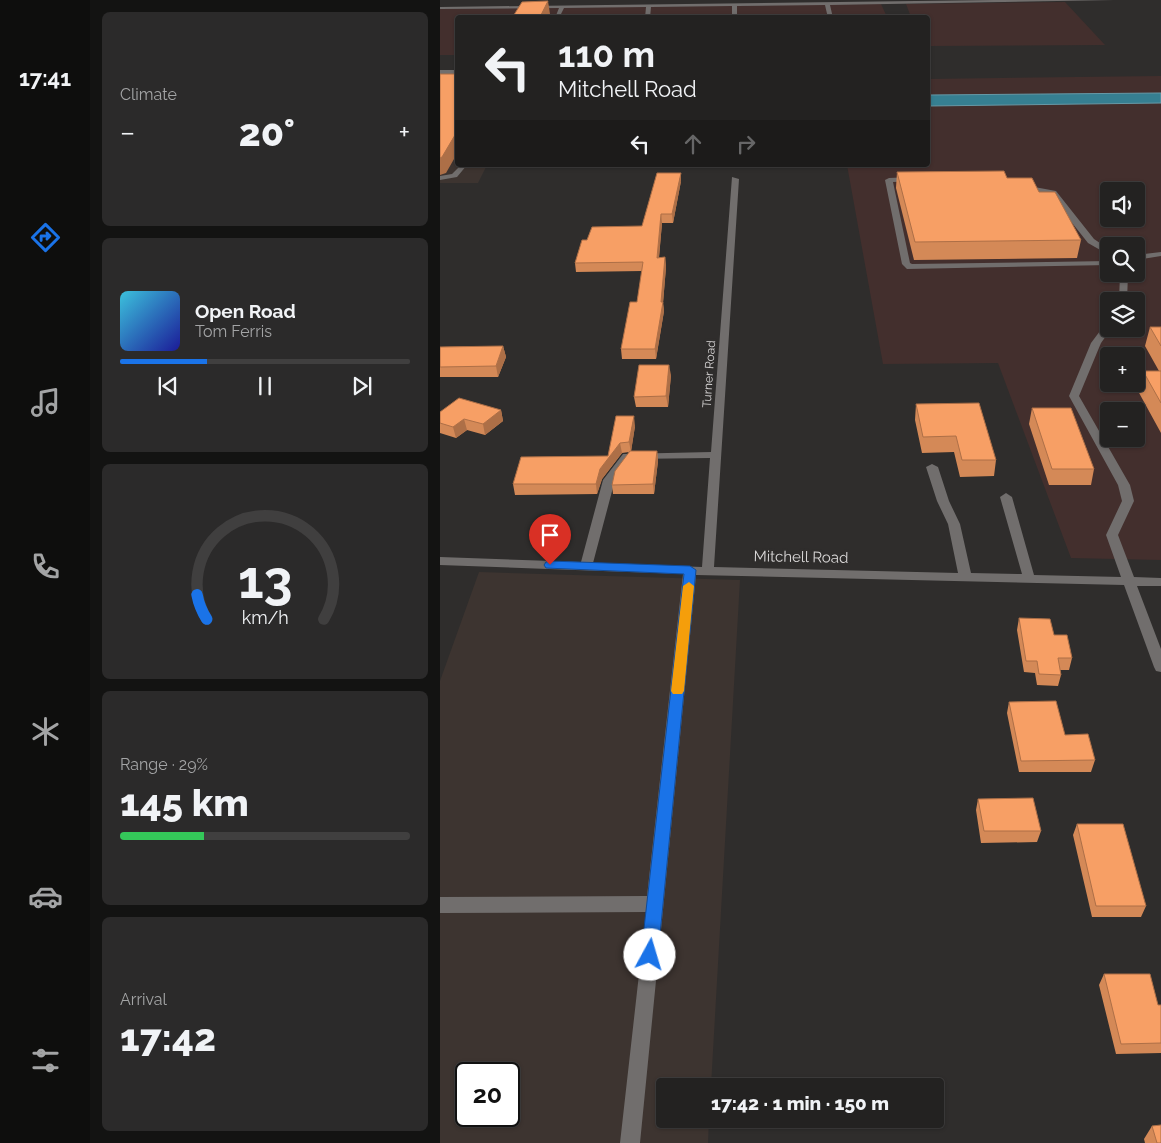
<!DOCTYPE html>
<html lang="en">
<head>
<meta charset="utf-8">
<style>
	:root { --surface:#232221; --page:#2b2a2a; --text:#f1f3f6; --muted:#a3a4a5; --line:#403f3f; --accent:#1a73e8 }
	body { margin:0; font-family:Raleway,sans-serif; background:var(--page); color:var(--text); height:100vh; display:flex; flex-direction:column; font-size:19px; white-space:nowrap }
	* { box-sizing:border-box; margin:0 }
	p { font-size:16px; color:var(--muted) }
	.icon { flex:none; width:28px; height:28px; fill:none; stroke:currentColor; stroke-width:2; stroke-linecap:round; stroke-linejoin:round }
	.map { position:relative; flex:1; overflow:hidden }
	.panel { display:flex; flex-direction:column; gap:12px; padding:12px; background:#131312; width:350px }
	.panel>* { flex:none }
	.guide { position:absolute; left:15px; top:15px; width:475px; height:152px; border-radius:5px; box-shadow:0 1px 4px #0004,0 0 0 1px var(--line); background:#232221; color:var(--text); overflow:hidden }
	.controls { position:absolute; left:660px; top:182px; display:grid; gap:10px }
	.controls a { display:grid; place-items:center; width:45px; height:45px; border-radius:5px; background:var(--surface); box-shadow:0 1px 4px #0004,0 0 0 1px var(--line); font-size:25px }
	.speed { position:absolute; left:15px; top:1062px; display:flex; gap:10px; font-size:25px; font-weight:700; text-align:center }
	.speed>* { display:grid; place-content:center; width:65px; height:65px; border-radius:50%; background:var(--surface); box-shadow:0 1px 4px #0004,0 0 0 1px var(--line); line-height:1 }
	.speed .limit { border:2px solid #111; border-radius:8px; background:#fff; color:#111 }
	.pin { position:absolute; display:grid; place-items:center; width:42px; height:42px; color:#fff; margin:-51px -21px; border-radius:50% 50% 50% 0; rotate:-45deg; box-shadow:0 0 5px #0007 }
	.pin .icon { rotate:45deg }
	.me { position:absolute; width:55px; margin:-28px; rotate:6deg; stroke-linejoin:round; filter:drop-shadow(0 0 4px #0008) }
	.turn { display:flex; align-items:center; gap:18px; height:105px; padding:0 20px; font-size:22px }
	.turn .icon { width:65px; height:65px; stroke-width:2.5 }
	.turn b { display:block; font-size:35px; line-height:42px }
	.lanes { display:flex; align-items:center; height:48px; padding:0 20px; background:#0003; justify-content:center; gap:25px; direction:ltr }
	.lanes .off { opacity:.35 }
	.big { font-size:38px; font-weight:800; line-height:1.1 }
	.panel .tile { flex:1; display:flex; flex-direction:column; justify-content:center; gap:8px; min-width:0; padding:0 18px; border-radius:8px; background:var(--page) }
	.panel .dial { align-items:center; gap:0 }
	.dial svg { height:130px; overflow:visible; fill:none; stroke:var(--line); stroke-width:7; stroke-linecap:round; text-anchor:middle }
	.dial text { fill:var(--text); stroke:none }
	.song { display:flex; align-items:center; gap:15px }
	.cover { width:60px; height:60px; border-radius:8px; background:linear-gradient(135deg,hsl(190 70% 55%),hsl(240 70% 35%)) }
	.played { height:5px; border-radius:2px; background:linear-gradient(90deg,var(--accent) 30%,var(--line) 30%) }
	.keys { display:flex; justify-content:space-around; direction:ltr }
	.heat { display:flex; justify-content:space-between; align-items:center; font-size:28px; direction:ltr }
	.charge { height:8px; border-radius:4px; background:linear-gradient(90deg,#34c759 29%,var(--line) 0) }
	.trip { position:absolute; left:216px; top:1078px; width:288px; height:50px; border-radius:5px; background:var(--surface); box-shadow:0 1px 4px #0004,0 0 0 1px var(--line); font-weight:800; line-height:50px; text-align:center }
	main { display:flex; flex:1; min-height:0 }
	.dock { display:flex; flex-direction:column; width:90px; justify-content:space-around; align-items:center; background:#0e0e0d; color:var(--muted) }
	.dock .icon { width:35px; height:35px }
	.dock .active { color:var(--accent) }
	.dock b { font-size:22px; color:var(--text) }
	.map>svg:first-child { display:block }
	.built { fill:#3d3430; fill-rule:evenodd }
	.industrial { fill:#432f2d; fill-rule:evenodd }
	.water { fill:#367f91; stroke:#6799a6 }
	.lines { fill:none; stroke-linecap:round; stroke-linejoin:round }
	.minor { fill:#716e6d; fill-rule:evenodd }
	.wall { fill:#d48957 }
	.shaded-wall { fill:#ad6f47 }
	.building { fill:#f79f65; stroke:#ad6f47 }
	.route { fill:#1a73e8; stroke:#114b97 }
	.slow { fill:#f59e0b }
	.labels { text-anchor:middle; stroke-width:5; stroke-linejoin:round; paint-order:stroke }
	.far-street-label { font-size:12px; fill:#d9d7d7; stroke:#2f2d2c }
	.street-label { font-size:15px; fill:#d9d7d7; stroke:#2f2d2c }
</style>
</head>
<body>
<main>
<nav class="dock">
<b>17:41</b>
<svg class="icon active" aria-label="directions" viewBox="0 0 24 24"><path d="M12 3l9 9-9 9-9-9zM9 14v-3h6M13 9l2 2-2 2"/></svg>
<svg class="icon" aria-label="music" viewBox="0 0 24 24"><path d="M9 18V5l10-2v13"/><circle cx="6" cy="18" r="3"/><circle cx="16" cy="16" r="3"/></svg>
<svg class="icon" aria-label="phone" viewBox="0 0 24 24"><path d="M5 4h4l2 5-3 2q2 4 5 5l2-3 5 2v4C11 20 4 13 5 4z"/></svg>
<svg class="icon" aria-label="climate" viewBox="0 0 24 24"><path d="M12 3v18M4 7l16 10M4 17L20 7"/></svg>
<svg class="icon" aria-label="car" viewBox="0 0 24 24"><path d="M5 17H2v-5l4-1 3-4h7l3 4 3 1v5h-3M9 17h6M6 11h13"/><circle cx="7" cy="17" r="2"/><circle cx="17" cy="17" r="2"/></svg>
<svg class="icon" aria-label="filters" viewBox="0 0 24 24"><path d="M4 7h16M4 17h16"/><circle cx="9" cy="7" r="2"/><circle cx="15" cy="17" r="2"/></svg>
</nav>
<section class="panel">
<div class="tile"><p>Climate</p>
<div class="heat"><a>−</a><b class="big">20°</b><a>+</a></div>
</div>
<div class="tile">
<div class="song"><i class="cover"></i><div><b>Open Road</b><p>Tom Ferris</p></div></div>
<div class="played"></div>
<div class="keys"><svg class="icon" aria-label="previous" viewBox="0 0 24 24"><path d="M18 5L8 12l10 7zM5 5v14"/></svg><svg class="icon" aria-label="pause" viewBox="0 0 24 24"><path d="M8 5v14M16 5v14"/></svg><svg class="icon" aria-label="next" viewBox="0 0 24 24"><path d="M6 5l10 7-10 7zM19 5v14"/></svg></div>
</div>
<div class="tile dial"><svg viewBox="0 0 100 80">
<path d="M14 69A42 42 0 1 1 86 69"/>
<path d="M14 69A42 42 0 0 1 8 54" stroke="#1a73e8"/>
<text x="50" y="56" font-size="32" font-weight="700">13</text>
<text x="50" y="72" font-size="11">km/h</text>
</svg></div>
<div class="tile"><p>Range · 29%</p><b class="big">145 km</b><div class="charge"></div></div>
<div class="tile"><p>Arrival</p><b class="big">17:42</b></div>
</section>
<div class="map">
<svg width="721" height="1143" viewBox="0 0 721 1143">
	<rect width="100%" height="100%" fill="#2f2d2c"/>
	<path class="built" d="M0,72H17L18,165H47L38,183H0Z
		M39,572L300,580L271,1086H225V1119H269L268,1143H0V681ZM26,1074H69V1116H26Z"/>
	<path class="industrial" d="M625,2L665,45L488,46V18L471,17L466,4Z
		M441,4L447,17L18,18L17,55H0V9Z
		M721,76V560L631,558L558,363L443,364L407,165H488V79ZM669,191H696V219H669ZM669,246H696V274H669ZM669,301H696V329H669ZM669,356H696V384H669ZM669,411H696V439H669Z"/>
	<path class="water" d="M721,93V103L488,106V95Z"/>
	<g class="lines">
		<path class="minor" d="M553,0H674L390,5L393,18H388L385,5L297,6V18H292V6L211,7L210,18H205L206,7L124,8L120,16L154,18H115L119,8L0,9V7Z
			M0,70H18V74H0Z
			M21,165H27L17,177L0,180V176L12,174Z
			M292,177L299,179L274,567L518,573L508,524L497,501L486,467L492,464L498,467L509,501L520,524L531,573L582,574L560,497L566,493L572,497L594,575L681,577L666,535L682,501L678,485L629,396L651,343L666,323L669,322V329H671L661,343L639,396L690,485L694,501L678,535L694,577L721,578V586H697L721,649V672L716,671L714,667L684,585L256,575L200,1143H180L206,912L0,913V897L207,896L243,574L0,565V557L141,562L163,480L183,454L271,452ZM270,458L262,567L153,563L175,480L190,459Z
			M472,177H475V181L453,182L470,263L472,264L669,261V265L467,269L462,264L445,180L449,178Z
			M578,184L616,191L654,239L669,249V255L648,243L610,195L578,188Z
			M721,252V256L696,260V255Z
			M680,274H688L687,301H679Z"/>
	</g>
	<path class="wall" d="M457,172L567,178L599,192L641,240L637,258L474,260L456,188Z
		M241,181L233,223H222L219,258L225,257L226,267L223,303L224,311L216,359H182L181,349L197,302L202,271L136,272L135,263L147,240L202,226Z
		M710,327H721V433L698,391L703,371H719L705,346Z
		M63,346L66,357L58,377H0V347Z
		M231,375L228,407H196L194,397Z
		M476,404L556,460L554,476L520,477L514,452L482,453L475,420Z
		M592,408L654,469L651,485H609L589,424Z
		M61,410L63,421L45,435L27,430L16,438L0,433V412Z
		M195,426L191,451H217L218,461L214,494H173L172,485L189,452L182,453L162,479L157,494L75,495L73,484L168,456Z
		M579,618L614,635L632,658L629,670H620L621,675L618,686L597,685L595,673L584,672L577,630Z
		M569,702L625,735L655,760L651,772H579L567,713Z
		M538,799L601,831L597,842L541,843L536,810Z
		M637,824L706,906L701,917H652L633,835Z
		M664,974L718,1005H721V1053L676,1054L659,985Z
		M712,1126L721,1143H705L704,1139Z"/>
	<path class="shaded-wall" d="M108,1L110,14L108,18L101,15Z
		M18,130V152L6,173L0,175V158Z
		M241,173V181L233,223L232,214Z
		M221,214L222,223L218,267L217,258Z
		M225,257L226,267L223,303L224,311L216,359L215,349Z
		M63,346L66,357L58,377L56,366Z
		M229,365L231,375L228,407L226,396Z
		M61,410L63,421L45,435L43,424Z
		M194,416L195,426L191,452L189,442Z
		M24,419L27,430L16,438L13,427Z
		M180,443L182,453L162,479L157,494L156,484L160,469Z
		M217,451L218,461L214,494L213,484Z"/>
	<path class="building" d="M108,1L101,15H128L127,18H72L82,2Z
		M0,74H18V130L2,157L0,158Z
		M564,171L567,178H592L599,192H615L641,240L475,242L457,172Z
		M217,173H241L232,214H221L217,258L225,257L221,302H223L215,349H181L190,302H197L203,262L135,263L142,240H147L152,227L202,226Z
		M710,327H721V346Z
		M63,346L56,366L0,367V347Z
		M199,365H229L226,396L194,397Z
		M703,371H721V403Z
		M19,398L61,410L43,424L24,419L13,427L0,423V412Z
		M539,403L556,460H522L516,436L483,437L476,404Z
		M592,408H631L654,469H612Z
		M176,416H194L189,442L180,443L160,469L156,484H73L81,457L168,456Z
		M190,451H217L213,484L172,485L175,471Z
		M579,618L610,619L614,635H627L632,658H618L621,675L599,674L597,661H586Z
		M616,701L625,735L648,734L655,760L581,761L569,702Z
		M593,798L601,831H544L538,799Z
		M637,824H683L706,906H656Z
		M664,974H710L718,1005H721V1043L681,1044Z
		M721,1125V1143H717L712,1126Z"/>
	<path class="route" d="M110,561L250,566L256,570L218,955L215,961L210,963L204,961L201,955L244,574L106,568L104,565L106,562Z"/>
	<path class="slow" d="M249,582L254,586L244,691L242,694H233L231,691L243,586Z"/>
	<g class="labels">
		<g class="far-street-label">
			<text transform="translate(269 374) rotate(-86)" y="4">Turner Road</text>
		</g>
		<g class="street-label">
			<text transform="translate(361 557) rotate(1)" y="5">Mitchell Road</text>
		</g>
	</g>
</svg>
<div class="controls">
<a><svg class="icon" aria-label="sound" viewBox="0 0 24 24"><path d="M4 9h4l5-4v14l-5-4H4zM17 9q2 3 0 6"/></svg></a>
<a><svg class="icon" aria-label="search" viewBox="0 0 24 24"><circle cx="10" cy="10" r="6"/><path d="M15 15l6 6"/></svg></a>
<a><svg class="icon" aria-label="layers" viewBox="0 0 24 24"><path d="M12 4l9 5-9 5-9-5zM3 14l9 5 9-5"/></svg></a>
<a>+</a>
<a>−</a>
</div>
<div class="speed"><div class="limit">20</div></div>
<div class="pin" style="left:110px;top:565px;background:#d93025"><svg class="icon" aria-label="arrive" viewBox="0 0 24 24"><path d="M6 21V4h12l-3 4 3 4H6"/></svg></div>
<svg class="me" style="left:210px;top:955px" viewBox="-20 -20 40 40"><circle r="19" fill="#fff"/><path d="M0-13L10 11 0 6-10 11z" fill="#1a73e8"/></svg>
<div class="trip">17:42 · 1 min · 150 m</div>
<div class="guide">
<div class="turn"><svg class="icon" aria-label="left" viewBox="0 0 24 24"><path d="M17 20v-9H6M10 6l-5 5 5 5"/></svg><div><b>110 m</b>Mitchell Road</div></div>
<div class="lanes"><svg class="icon" aria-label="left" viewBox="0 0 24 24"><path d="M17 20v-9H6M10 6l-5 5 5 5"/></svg><svg class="icon off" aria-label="ahead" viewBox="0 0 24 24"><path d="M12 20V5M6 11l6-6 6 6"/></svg><svg class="icon off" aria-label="right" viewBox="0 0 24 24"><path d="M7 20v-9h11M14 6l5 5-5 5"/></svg></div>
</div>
</div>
</main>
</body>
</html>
